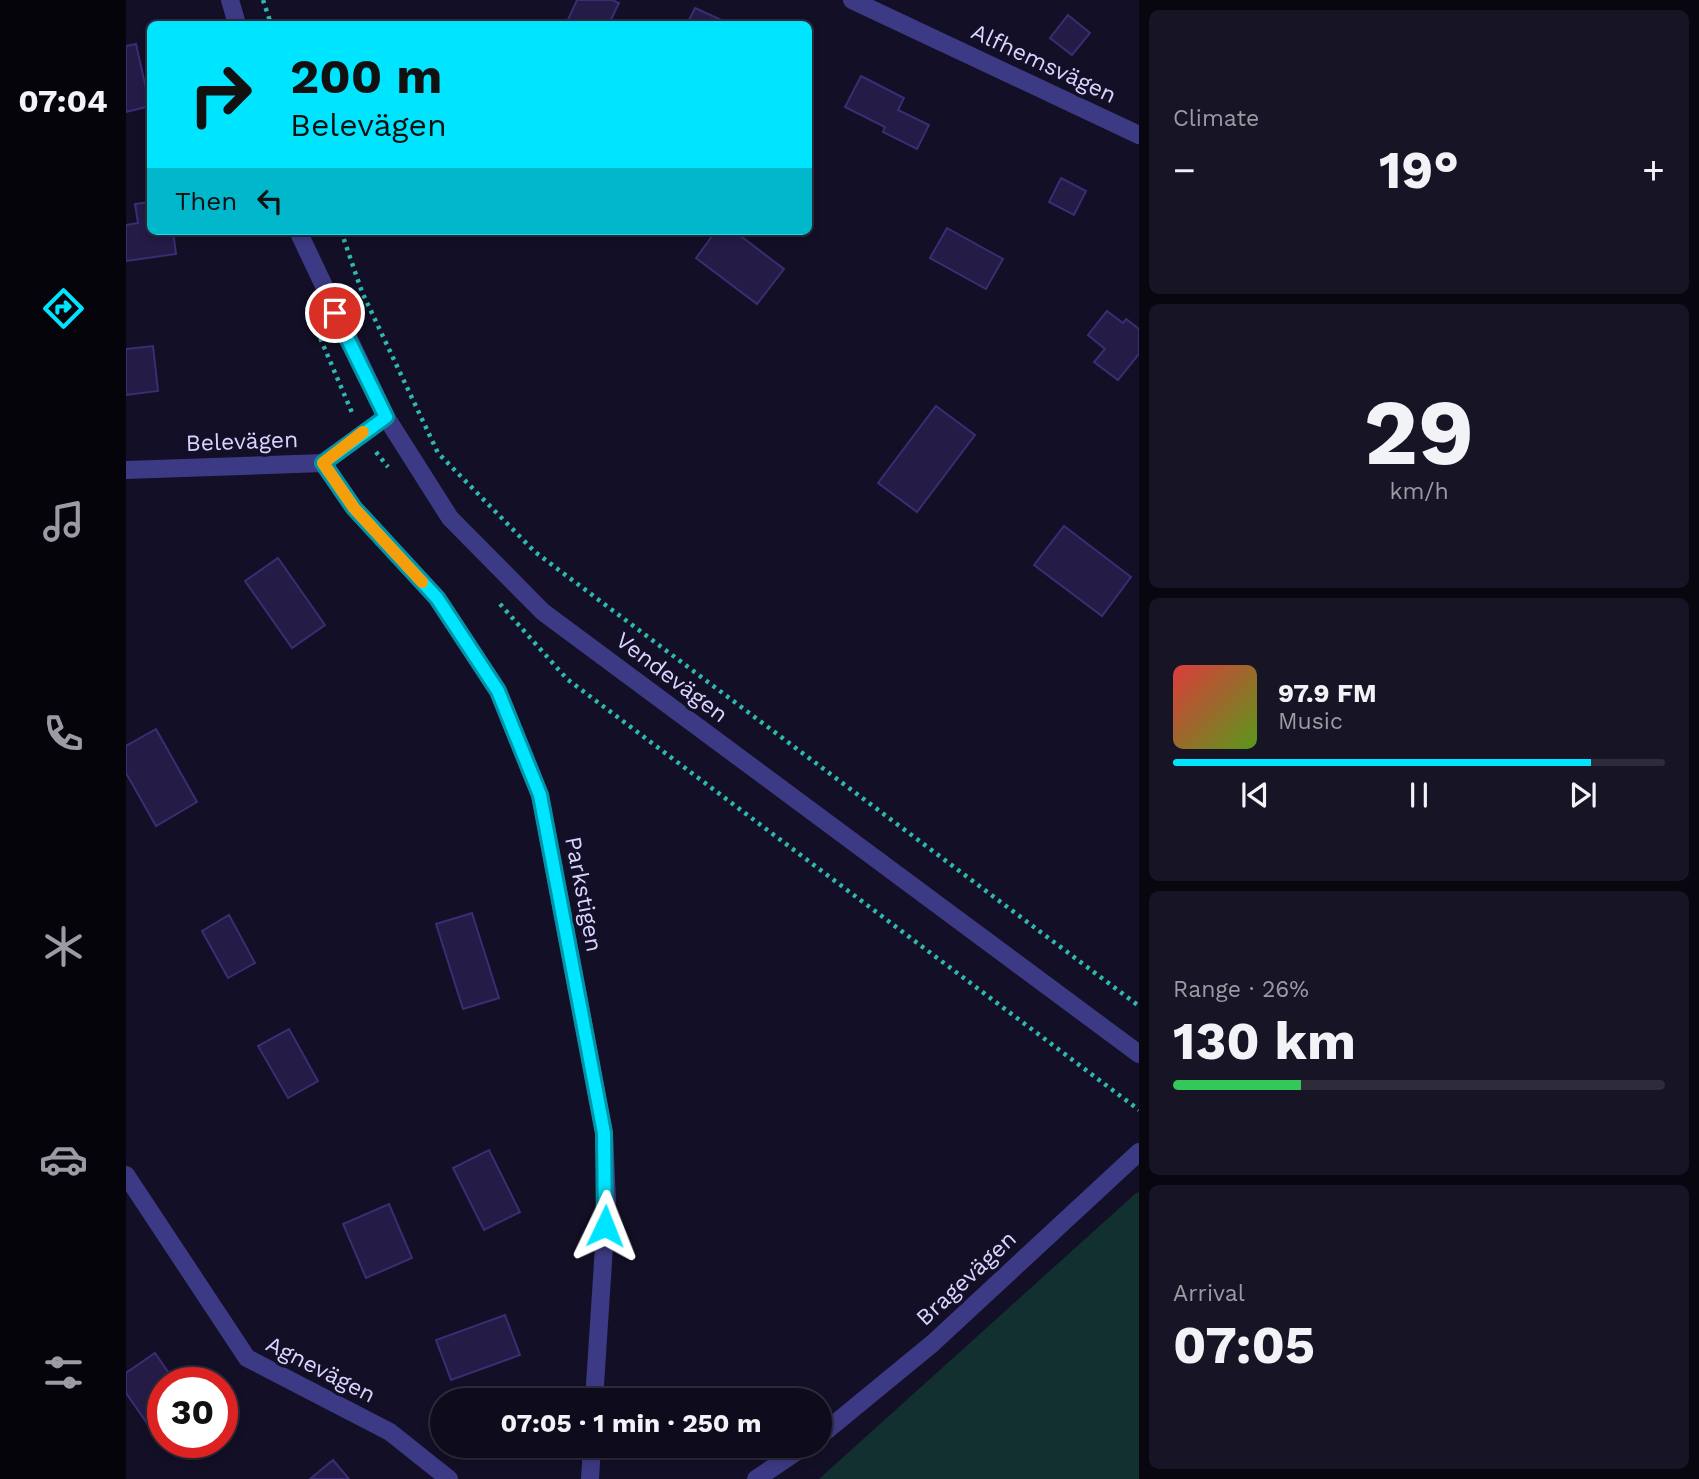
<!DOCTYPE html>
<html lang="en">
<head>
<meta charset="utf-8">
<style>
	:root { --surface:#0e0b1c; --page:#171425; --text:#f1f3f6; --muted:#9b9ba3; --line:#2e2b3b; --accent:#00e5ff }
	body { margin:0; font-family:"Work Sans",sans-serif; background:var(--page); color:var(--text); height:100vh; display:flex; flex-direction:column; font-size:26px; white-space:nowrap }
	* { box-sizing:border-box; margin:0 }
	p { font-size:23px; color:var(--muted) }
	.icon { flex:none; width:38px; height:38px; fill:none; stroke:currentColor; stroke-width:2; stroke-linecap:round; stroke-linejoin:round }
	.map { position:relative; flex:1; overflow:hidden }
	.sheet { display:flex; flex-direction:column; gap:10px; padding:10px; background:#08060f; width:560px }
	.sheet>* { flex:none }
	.guide { position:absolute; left:21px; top:21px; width:665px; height:214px; border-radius:10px; box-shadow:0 4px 10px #0003,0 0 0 2px var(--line); background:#00e5ff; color:#111; overflow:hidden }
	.speed { position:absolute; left:21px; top:1367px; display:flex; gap:14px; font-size:35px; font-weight:700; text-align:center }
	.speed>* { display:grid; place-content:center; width:91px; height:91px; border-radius:50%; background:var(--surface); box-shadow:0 4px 10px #0003,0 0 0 2px var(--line); line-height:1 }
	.speed .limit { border:10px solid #d22; background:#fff; color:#111 }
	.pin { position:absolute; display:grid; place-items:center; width:60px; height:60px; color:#fff; margin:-30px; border:4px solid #fff; border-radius:50%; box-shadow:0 2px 7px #0007 }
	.me { position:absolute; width:77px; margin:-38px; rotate:2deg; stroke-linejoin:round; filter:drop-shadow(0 0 5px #0008) }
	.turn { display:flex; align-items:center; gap:24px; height:147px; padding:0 28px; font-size:32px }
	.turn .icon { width:91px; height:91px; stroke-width:2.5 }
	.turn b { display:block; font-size:49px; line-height:60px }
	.then { display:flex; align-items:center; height:66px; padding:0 28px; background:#0003; gap:14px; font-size:26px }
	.big { font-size:52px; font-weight:700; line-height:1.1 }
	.sheet .tile { flex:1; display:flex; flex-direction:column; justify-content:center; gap:10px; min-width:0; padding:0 24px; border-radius:10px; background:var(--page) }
	.sheet .dial { align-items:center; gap:0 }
	.dial b { font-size:91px; line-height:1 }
	.song { display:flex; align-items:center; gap:21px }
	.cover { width:84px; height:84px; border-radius:10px; background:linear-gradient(135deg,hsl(0 70% 55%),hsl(90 70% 35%)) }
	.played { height:7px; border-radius:4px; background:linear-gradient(90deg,var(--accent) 85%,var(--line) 85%) }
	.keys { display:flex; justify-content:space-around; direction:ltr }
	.heat { display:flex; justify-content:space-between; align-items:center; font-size:38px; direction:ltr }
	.charge { height:10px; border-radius:5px; background:linear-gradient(90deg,#34c759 26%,var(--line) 0) }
	.trip { position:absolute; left:304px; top:1388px; width:402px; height:70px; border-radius:35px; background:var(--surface); box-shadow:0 4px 10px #0003,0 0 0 2px var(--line); font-weight:700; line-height:70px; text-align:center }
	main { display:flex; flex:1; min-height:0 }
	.tab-bar { display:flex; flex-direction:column; width:126px; justify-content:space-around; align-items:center; background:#06040b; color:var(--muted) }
	.tab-bar .icon { width:49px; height:49px }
	.tab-bar .active { color:var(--accent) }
	.tab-bar b { font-size:32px; color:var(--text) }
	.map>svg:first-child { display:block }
	.green { fill:#12302f }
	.building { fill:#241b47; stroke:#3b2d73; stroke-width:2 }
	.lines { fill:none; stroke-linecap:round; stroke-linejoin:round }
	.path { stroke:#2fb8b0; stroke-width:4.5; stroke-dasharray:3.5 5; stroke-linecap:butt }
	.minor { stroke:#3d3a85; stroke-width:18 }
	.route-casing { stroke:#0095a6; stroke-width:18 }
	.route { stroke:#00e5ff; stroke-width:12 }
	.slow { stroke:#f59e0b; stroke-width:12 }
	.labels { text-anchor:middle; stroke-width:7; stroke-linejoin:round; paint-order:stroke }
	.street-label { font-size:23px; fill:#d9d4ff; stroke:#130f26 }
</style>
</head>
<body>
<main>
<nav class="tab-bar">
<b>07:04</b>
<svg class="icon active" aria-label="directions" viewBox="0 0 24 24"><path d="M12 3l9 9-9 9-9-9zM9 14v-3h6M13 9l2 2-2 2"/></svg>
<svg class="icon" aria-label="music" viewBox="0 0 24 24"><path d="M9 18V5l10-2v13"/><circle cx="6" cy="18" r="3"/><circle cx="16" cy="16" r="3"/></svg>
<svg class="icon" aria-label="phone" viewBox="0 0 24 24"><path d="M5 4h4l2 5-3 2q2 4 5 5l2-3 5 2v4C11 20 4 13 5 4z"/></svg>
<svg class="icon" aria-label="climate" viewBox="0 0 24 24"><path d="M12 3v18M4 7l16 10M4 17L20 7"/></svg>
<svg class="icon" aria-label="car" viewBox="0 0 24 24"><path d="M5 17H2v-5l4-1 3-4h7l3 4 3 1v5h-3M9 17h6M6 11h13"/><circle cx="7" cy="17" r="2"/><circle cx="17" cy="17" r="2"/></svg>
<svg class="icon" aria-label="filters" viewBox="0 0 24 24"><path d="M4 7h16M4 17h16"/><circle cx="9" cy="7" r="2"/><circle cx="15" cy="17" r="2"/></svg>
</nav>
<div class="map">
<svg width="1013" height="1479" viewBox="0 0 1013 1479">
	<rect width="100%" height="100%" fill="#130f26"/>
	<path class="green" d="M1013,1192V1479H693L1009,1194Z"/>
	<path class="building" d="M451,0H486L493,3L483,24H440Z
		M569,8L604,24H561Z
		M942,15L964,33L946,55L924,38Z
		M10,44L24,106L0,112V46Z
		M735,76L778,98L772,110L803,125L791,149L757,132L759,127L719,107Z
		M935,178L960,191L948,215L923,202Z
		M24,202V231H47L50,254L0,261V225L12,223L9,204Z
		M821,228L877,259L860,289L804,258Z
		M590,231H608L658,269L631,304L570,258Z
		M981,311L997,323L1000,319L1013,329V354L992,380L968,362L979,349L962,335Z
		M27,346L32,391L0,395V349Z
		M810,406L849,435L791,512L752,483Z
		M938,526L1005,577L976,616L908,565Z
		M152,558L199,625L166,648L119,581Z
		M30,729L71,802L30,826L0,773V746Z
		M346,913L373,998L337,1009L310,924Z
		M103,915L129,963L102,978L76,931Z
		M163,1029L192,1081L162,1098L132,1046Z
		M363,1150L394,1212L358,1230L327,1168Z
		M263,1204L286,1258L240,1278L217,1224Z
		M379,1315L394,1355L325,1380L310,1340Z
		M29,1353L49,1382H37V1435L32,1439L0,1393V1373Z
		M207,1460L223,1479H184Z"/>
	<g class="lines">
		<path class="path" d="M137,0L145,24
			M215,231L236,292L312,453L409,552L1013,1006
			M181,307L227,415
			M250,452L262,467
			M374,604L441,679L1013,1110"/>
		<path class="minor" d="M104,0L111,24
			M726,0L1013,135
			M172,231L260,417L324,518L417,612L1013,1054
			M197,463L228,508L311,598L372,691L414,795L478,1133L481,1201L468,1400
			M0,470L197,463L260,417
			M0,1175L121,1358L264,1432L323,1479
			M695,1435L807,1343L1013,1152
			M464,1479L466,1446
			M630,1479L679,1446"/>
	</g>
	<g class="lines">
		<defs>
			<path id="route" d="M209,313L260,417L197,463L228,508L311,598L372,691L414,795L478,1133L479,1226"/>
		</defs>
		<use href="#route" class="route-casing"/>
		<use href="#route" class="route"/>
		<path class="slow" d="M237,432L197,463L228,508L296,582"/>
	</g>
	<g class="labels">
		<g class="street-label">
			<text transform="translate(918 63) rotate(25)" y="8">Alfhemsvägen</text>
			<text transform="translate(116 441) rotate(-2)" y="8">Belevägen</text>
			<text transform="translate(546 677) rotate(37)" y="8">Vendevägen</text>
			<text transform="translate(458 894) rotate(79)" y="8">Parkstigen</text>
			<text transform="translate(840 1278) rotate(-43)" y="8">Bragevägen</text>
			<text transform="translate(195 1369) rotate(27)" y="8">Agnevägen</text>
		</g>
	</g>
</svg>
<div class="speed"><div class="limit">30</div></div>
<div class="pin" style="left:209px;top:313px;background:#d93025"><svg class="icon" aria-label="arrive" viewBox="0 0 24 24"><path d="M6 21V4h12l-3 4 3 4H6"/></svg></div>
<svg class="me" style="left:479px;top:1226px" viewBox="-20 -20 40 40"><path d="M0-17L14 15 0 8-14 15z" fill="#00e5ff" stroke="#fff" stroke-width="4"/></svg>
<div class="trip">07:05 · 1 min · 250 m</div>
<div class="guide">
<div class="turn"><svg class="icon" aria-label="right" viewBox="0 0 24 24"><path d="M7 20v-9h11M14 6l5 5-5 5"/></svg><div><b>200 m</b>Belevägen</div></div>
<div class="then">Then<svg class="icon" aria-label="left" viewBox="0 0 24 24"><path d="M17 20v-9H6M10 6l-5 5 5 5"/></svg></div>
</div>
</div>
<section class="sheet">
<div class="tile"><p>Climate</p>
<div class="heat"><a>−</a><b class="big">19°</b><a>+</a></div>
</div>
<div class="tile dial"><b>29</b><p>km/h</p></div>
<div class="tile">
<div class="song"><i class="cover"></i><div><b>97.9 FM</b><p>Music</p></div></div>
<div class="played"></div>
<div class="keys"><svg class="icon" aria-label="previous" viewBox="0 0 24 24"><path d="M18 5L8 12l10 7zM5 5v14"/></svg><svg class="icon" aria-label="pause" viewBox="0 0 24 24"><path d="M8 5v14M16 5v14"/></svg><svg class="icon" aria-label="next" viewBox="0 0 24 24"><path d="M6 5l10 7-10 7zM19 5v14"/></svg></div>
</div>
<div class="tile"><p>Range · 26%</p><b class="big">130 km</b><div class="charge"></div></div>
<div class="tile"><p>Arrival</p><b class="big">07:05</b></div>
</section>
</main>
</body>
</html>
